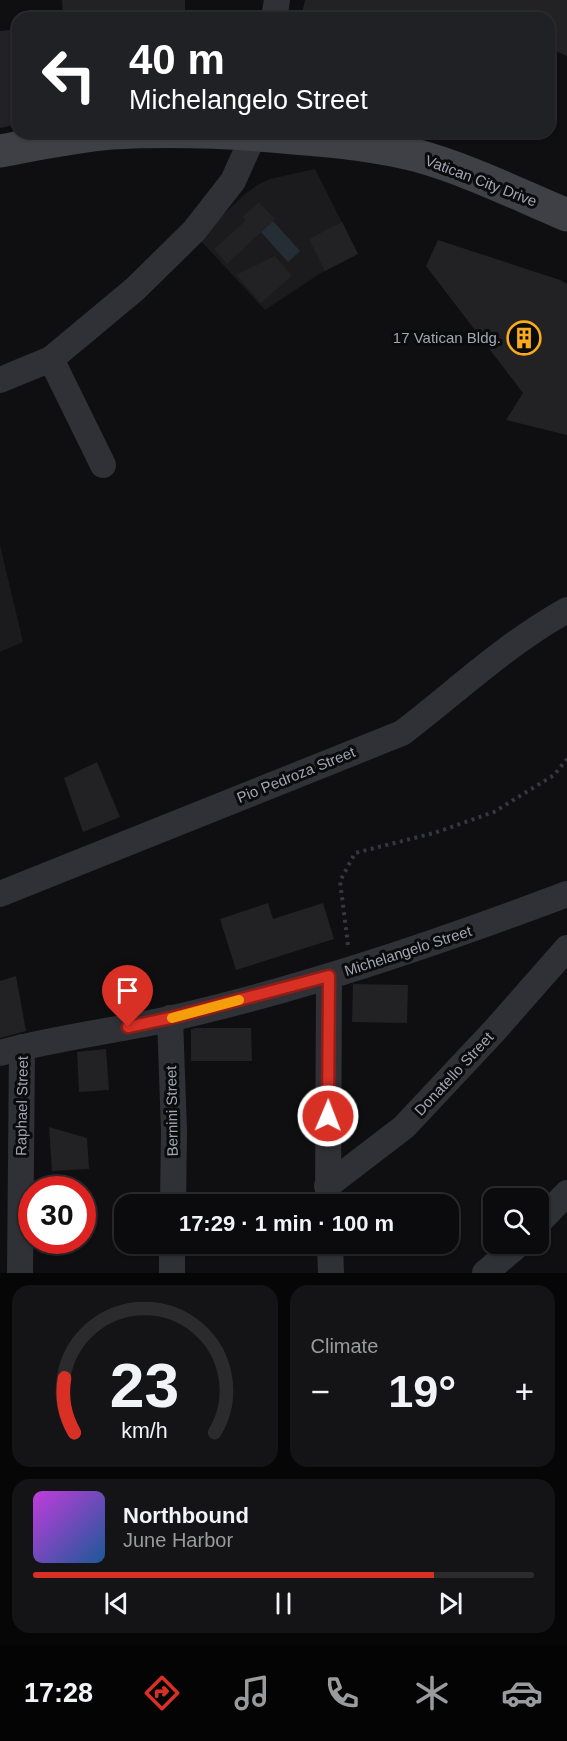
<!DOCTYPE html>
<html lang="en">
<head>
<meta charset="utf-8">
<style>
	:root { --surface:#0b0b0d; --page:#141416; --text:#f1f3f6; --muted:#9a9b9d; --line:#2b2b2e; --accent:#d93025 }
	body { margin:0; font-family:Arial,sans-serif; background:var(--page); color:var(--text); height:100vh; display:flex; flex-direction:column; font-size:22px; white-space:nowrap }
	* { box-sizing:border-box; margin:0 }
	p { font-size:20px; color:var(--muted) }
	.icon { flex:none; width:33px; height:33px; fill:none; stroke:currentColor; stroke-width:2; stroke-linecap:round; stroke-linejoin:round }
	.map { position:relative; height:1273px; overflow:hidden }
	.sheet { display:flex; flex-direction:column; gap:12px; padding:12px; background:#060607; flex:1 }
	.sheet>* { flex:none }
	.guide { position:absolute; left:12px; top:12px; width:543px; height:126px; border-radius:18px; box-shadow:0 2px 4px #0004,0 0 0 2px var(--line); background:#202124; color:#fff; overflow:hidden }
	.buttons { position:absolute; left:483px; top:1188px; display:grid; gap:12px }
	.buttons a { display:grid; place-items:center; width:66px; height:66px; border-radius:12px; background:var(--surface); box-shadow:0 2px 4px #0004,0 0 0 2px var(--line); font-size:30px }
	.speed { position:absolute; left:18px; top:1176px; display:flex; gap:12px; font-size:30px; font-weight:700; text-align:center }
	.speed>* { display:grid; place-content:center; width:78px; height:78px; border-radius:50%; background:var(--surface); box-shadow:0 2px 4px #0004,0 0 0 2px var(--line); line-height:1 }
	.speed .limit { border:9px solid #d22; background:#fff; color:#111 }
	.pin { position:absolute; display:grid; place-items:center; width:51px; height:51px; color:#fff; margin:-62px -26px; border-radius:50% 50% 50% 0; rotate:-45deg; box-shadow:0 0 6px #0007 }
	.pin .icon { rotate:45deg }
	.me { position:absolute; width:66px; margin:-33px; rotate:1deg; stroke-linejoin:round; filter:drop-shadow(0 0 4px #0008) }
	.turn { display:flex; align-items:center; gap:21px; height:126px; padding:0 18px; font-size:27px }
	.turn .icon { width:78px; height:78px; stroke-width:2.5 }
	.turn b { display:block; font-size:42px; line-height:51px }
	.big { font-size:45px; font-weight:600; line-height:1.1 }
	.sheet .tile { flex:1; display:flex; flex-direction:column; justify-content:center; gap:9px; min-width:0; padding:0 21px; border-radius:18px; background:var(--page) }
	.sheet .dial { align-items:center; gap:0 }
	.dial svg { height:156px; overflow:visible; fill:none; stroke:var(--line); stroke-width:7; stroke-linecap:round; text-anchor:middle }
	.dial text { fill:var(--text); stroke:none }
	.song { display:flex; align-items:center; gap:18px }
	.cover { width:72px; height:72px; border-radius:9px; background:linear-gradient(135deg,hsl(290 70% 55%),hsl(210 70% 35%)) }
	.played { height:6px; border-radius:3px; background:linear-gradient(90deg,var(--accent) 80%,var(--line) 80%) }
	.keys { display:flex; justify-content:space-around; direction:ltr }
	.heat { display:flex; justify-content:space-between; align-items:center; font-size:33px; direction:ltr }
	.sheet .tiles { flex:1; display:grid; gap:12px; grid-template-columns:1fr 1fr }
	.tile:last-child { grid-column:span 2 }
	.trip { position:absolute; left:114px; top:1194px; width:345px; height:60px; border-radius:18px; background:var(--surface); box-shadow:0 2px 4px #0004,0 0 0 2px var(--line); font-weight:600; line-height:60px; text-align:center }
	.menu { display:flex; height:96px; justify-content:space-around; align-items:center; background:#040405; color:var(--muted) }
	.menu .icon { width:42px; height:42px }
	.menu .active { color:var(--accent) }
	.menu b { font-size:27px; color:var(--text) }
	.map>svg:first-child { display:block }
	.built { fill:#1b1b1e }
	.water { fill:#262e35 }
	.building { fill:#222225 }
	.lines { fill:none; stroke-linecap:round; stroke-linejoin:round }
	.path { stroke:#36383d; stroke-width:4; stroke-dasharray:3 4.5; stroke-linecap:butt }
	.street { stroke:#303136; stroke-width:26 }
	.secondary { stroke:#3e4046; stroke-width:33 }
	.route-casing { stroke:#8d1f18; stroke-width:15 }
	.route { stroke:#d93025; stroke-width:10 }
	.slow { stroke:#f59e0b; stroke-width:10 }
	.labels { text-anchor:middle; stroke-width:6; stroke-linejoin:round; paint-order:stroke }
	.street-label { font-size:15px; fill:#a0a6b3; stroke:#0a0b0c }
	.poi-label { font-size:15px; fill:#a0a6b3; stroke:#0a0b0c; text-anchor:end }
</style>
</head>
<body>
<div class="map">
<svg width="567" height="1273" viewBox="0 0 567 1273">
	<rect width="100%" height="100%" fill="#0f0f11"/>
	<path class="built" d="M315,169L358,254L321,273L265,310L198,238L244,195L257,185L270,179Z
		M0,545L23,642L0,652Z"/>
	<path class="water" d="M273,221L300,251L288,262L261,232Z"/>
	<path class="building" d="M62,0H185V18H63Z
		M305,0H567V56L549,48V18H301Z
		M10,30L18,76V124L0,128V31Z
		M259,202L275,219L227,264L214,249L246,220L243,217Z
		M342,222L358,254L325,271L309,239Z
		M438,240L560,280L567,284V435L506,420L523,393L426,266Z
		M275,256L292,276L261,303L236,275Z
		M97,762L120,817L83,832L64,778Z
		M268,903L273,919L323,903L334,939L236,970L220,919Z
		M16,976L26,1031L0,1038V981Z
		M353,984L408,985L407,1023L352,1022Z
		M196,1028H251L252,1061H191V1029Z
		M106,1049L109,1090L79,1092L77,1052Z
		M49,1127L87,1138L89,1169L52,1171Z"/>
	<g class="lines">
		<path class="path" d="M348,945L340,881L355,853L434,833L494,812L554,775L567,759"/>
		<path class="street" d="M274,18L277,0
			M51,359L103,465
			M0,380L51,359L135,289L194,231L233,181L255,132
			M0,894L402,733C457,691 506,644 567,610
			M170,1018L174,1131L173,1204
			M0,1053C55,1038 113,1031 169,1019C305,988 437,943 567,894
			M327,1186L404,1127L495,1030L567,948
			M328,1204L329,976
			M538,1223L567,1193
			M330,1244L331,1273
			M20,1273L22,1047
			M172,1273V1244
			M485,1273L519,1244"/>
		<path class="secondary" d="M0,151C37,144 75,136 112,133C173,130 234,132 294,138C335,141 375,145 415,155C467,169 517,194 567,215"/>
	</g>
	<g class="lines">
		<defs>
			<path id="route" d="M128,1027L170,1018L329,976L328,1116"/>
		</defs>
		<use href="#route" class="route-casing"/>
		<use href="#route" class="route"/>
		<path class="slow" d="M172,1018L239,1000"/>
	</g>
	<defs>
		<symbol id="building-ring" viewBox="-11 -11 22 22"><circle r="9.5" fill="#0a0b0c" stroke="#fbaa1d" stroke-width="1.5"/><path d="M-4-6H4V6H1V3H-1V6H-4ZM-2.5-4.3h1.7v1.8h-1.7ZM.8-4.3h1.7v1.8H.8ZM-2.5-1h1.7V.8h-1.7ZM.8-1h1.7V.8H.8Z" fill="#fbaa1d"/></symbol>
	</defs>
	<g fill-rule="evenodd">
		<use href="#building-ring" x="505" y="319" width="38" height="38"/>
	</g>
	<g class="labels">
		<g class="street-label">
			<text transform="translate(481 181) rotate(21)" y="5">Vatican City Drive</text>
			<text transform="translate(296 775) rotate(-22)" y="5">Pio Pedroza Street</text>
			<text transform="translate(408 951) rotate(-18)" y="5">Michelangelo Street</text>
			<text transform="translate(454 1074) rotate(-47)" y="5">Donatello Street</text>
			<text transform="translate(22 1106) rotate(-89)" y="5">Raphael Street</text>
			<text transform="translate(172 1111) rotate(-91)" y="5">Bernini Street</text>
		</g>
		<g class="poi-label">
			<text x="501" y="343">17 Vatican Bldg.</text>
		</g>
	</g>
</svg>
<div class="buttons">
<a><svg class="icon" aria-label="search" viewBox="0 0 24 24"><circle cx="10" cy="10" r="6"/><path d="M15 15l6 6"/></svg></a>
</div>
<div class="speed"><div class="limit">30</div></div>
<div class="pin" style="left:128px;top:1027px;background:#d93025"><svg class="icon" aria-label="arrive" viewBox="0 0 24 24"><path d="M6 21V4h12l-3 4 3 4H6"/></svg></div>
<svg class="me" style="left:328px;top:1116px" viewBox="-20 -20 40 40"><circle r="17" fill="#d93025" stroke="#fff" stroke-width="3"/><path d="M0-11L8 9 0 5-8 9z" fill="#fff"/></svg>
<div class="trip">17:29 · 1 min · 100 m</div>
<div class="guide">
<div class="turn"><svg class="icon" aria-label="left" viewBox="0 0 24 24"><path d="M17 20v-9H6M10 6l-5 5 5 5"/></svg><div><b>40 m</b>Michelangelo Street</div></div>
</div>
</div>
<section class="sheet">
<div class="tiles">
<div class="tile dial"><svg viewBox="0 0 100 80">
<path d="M14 69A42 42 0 1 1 86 69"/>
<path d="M14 69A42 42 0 0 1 9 41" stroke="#d93025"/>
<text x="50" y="56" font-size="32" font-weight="700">23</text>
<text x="50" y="72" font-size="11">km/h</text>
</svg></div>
<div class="tile"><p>Climate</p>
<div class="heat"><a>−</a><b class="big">19°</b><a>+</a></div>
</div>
<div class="tile">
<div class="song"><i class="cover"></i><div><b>Northbound</b><p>June Harbor</p></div></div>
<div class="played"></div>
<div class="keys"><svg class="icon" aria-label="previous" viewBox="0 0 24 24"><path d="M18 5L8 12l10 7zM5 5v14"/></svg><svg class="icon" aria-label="pause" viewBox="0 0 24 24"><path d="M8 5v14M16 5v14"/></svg><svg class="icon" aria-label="next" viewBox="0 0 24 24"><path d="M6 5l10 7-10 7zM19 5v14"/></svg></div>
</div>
</div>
</section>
<nav class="menu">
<b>17:28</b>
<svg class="icon active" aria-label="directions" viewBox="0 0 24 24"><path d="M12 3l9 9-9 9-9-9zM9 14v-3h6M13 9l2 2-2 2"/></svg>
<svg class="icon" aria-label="music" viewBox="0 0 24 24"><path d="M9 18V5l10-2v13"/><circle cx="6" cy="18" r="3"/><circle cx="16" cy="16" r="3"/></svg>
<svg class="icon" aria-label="phone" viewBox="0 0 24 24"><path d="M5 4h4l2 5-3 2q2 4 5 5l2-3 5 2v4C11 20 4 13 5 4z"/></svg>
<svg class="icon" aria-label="climate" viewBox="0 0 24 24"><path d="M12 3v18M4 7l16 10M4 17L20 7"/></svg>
<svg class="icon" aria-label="car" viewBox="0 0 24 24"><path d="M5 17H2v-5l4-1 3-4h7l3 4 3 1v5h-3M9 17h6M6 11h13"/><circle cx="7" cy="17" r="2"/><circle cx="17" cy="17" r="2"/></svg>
</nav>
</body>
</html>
